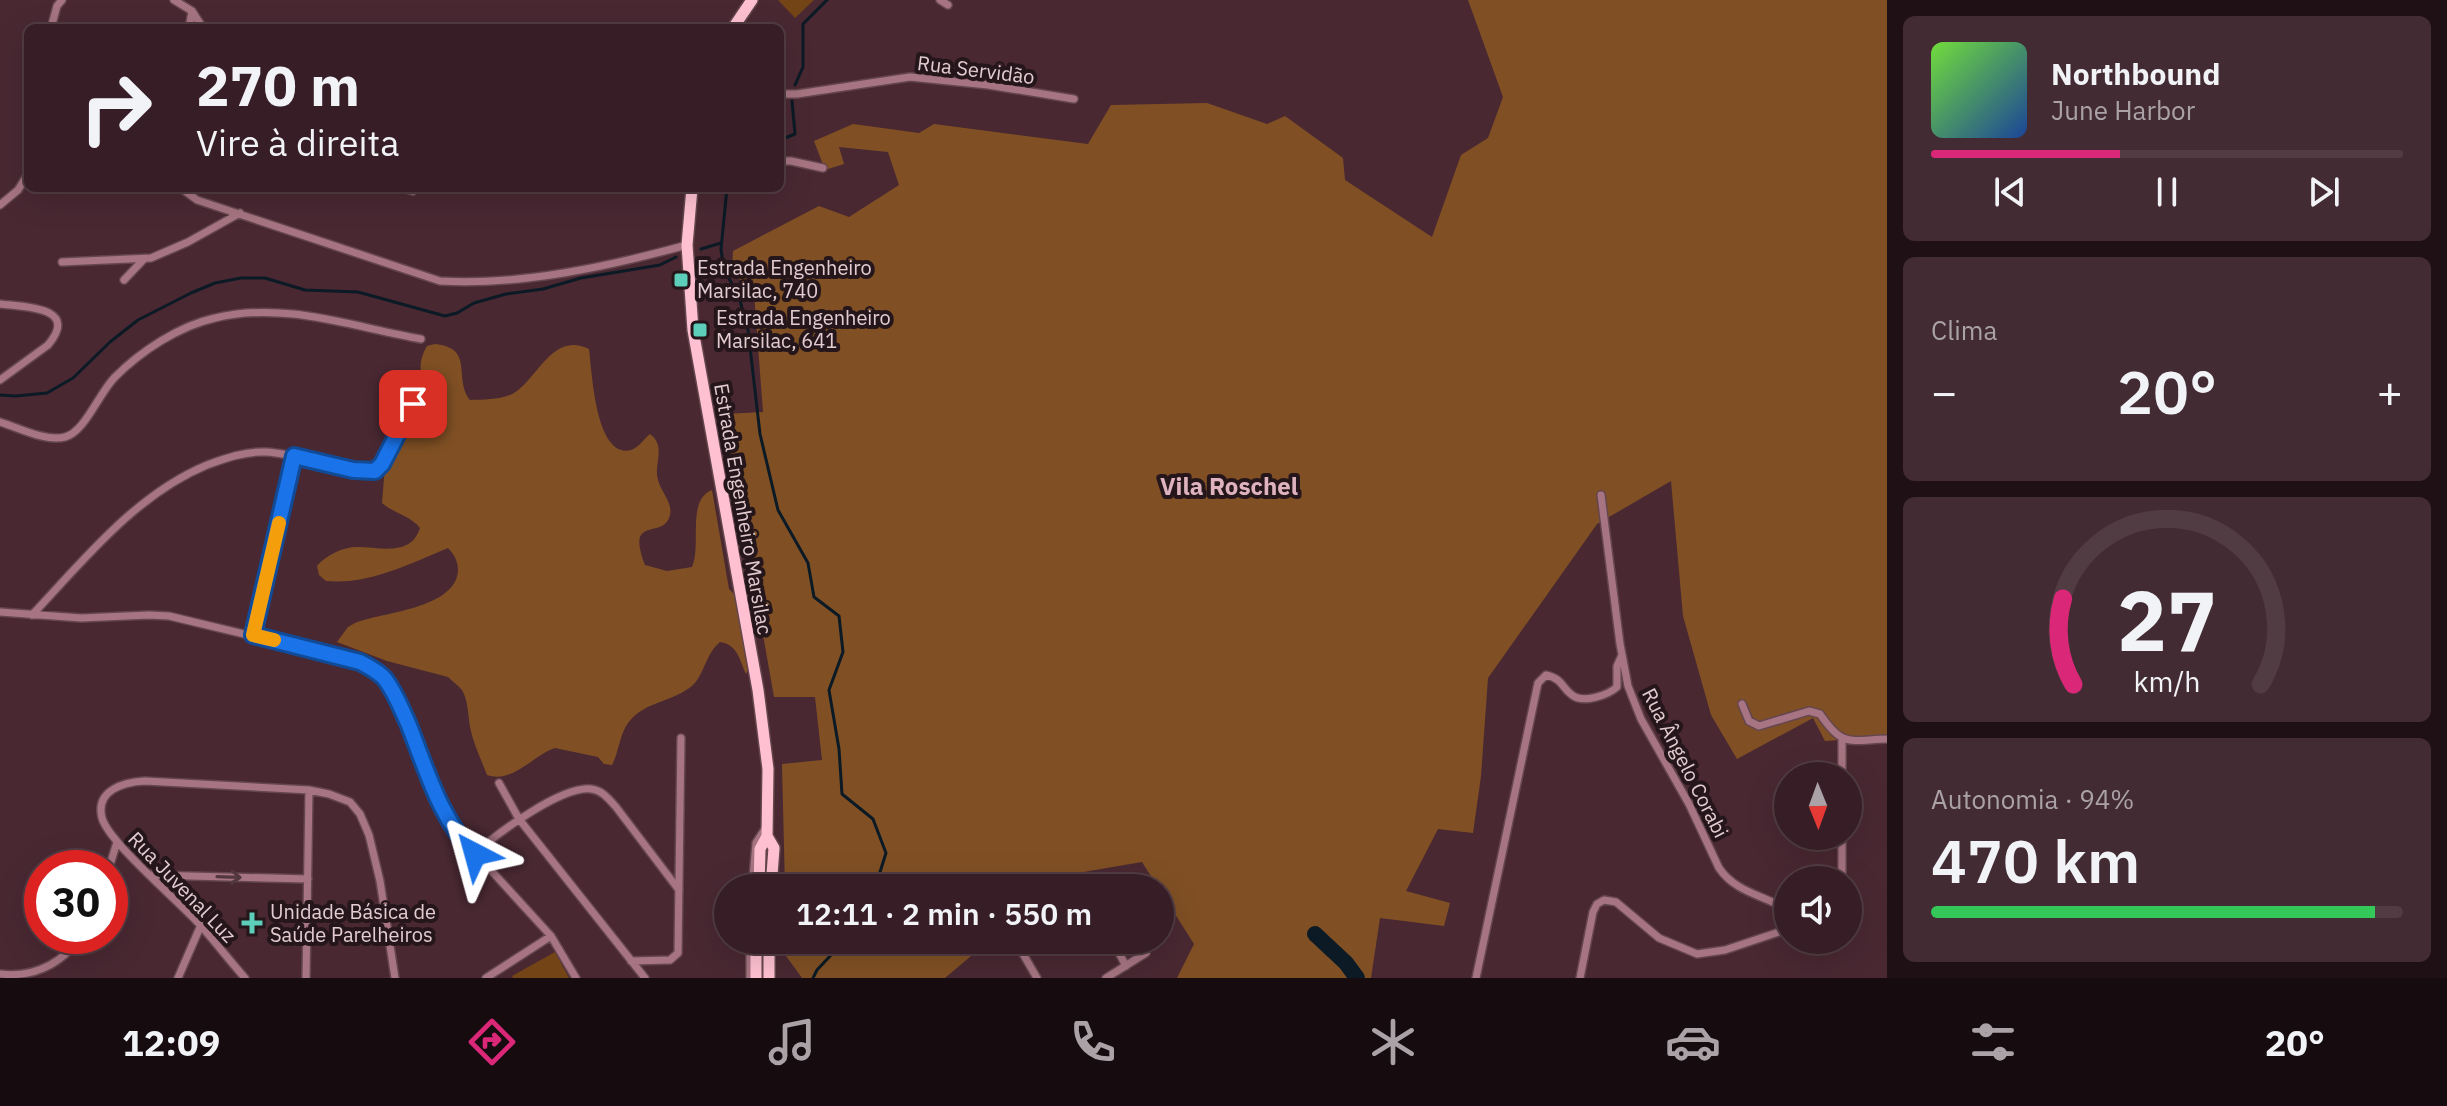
<!DOCTYPE html>
<html lang="pt">
<head>
<meta charset="utf-8">
<style>
	:root { --surface:#371e26; --page:#422b32; --text:#f1f3f6; --muted:#aaa2a7; --line:#513c43; --accent:#db2777 }
	body { margin:0; font-family:"IBM Plex Sans",sans-serif; background:var(--page); color:var(--text); height:100vh; display:flex; flex-direction:column; font-size:30px; white-space:nowrap }
	* { box-sizing:border-box; margin:0 }
	p { font-size:26px; color:var(--muted) }
	.icon { flex:none; width:44px; height:44px; fill:none; stroke:currentColor; stroke-width:2; stroke-linecap:round; stroke-linejoin:round }
	.map { position:relative; flex:1; overflow:hidden }
	.side { display:flex; flex-direction:column; gap:16px; padding:16px; background:#1e1015; width:560px }
	.side>* { flex:none }
	.guide { position:absolute; left:24px; top:24px; width:760px; height:168px; border-radius:12px; box-shadow:0 8px 32px #0002,0 0 0 2px var(--line); background:#371e26; color:var(--text); overflow:hidden }
	.needle { width:52px; rotate:179deg }
	.tools { position:absolute; left:1774px; top:762px; display:grid; gap:16px }
	.tools a { display:grid; place-items:center; width:88px; height:88px; border-radius:50%; background:var(--surface); box-shadow:0 8px 32px #0002,0 0 0 2px var(--line); font-size:40px }
	.speed { position:absolute; left:24px; top:850px; display:flex; gap:16px; font-size:40px; font-weight:700; text-align:center }
	.speed>* { display:grid; place-content:center; width:104px; height:104px; border-radius:50%; background:var(--surface); box-shadow:0 8px 32px #0002,0 0 0 2px var(--line); line-height:1 }
	.speed .limit { border:12px solid #d22; background:#fff; color:#111 }
	.pin { position:absolute; display:grid; place-items:center; width:68px; height:68px; color:#fff; margin:-34px; border-radius:16px; box-shadow:0 4px 12px #0006 }
	.me { position:absolute; width:88px; margin:-44px; rotate:321deg; stroke-linejoin:round; filter:drop-shadow(0 0 6px #0008) }
	.turn { display:flex; align-items:center; gap:28px; height:168px; padding:0 40px; font-size:36px }
	.turn .icon { width:104px; height:104px; stroke-width:2.5 }
	.turn b { display:block; font-size:56px; line-height:68px }
	.big { font-size:60px; font-weight:600; line-height:1.1 }
	.side .widget { flex:1; display:flex; flex-direction:column; justify-content:center; gap:12px; min-width:0; padding:0 28px; border-radius:12px; background:var(--page) }
	.side .dial { align-items:center; gap:0 }
	.dial svg { height:208px; overflow:visible; fill:none; stroke:var(--line); stroke-width:7; stroke-linecap:round; text-anchor:middle }
	.dial text { fill:var(--text); stroke:none }
	.song { display:flex; align-items:center; gap:24px }
	.cover { width:96px; height:96px; border-radius:12px; background:linear-gradient(135deg,hsl(100 70% 55%),hsl(220 70% 35%)) }
	.played { height:8px; border-radius:4px; background:linear-gradient(90deg,var(--accent) 40%,var(--line) 40%) }
	.keys { display:flex; justify-content:space-around; direction:ltr }
	.heat { display:flex; justify-content:space-between; align-items:center; font-size:44px; direction:ltr }
	.charge { height:12px; border-radius:6px; background:linear-gradient(90deg,#34c759 94%,var(--line) 0) }
	.trip { position:absolute; left:714px; top:874px; width:460px; height:80px; border-radius:40px; background:var(--surface); box-shadow:0 8px 32px #0002,0 0 0 2px var(--line); font-weight:600; line-height:80px; text-align:center }
	.menu { display:flex; height:128px; justify-content:space-around; align-items:center; background:#160c0f; color:var(--muted) }
	.menu .icon { width:56px; height:56px }
	.menu .active { color:var(--accent) }
	.menu b { font-size:36px; color:var(--text) }
	main { display:flex; flex:1; min-height:0 }
	.map>svg:first-child { display:block }
	.green { fill:#734416 }
	.forest { fill:#805024 }
	.lines { fill:none; stroke-linecap:round; stroke-linejoin:round }
	.stream { stroke:#0b1a25; stroke-width:3 }
	.river { stroke:#0b1a25; stroke-width:16 }
	.street-casing { stroke:#65464f; stroke-width:10 }
	.primary-casing { stroke:#65464f; stroke-width:14 }
	.street { stroke:#a67482; stroke-width:7 }
	.primary { stroke:#ffc1d2; stroke-width:11 }
	.oneway { stroke:#52373f }
	.route-casing { stroke:#114b97; stroke-width:20 }
	.route { stroke:#1a73e8; stroke-width:14 }
	.slow { stroke:#f59e0b; stroke-width:14 }
	.poi-dot { fill:#5cceba; stroke:#25161b; stroke-width:3 }
	.labels { text-anchor:middle; stroke-width:8; stroke-linejoin:round; paint-order:stroke }
	.street-label { font-size:20px; fill:#e2ccd1; stroke:#25161b }
	.poi-label { font-size:20px; fill:#e2ccd1; stroke:#25161b; text-anchor:start }
	.quarter-label { font-size:24px; font-weight:bold; fill:#deb3bf; stroke:#25161b }
</style>
</head>
<body>
<main>
<div class="map">
<svg width="1887" height="978" viewBox="0 0 1887 978">
	<rect width="100%" height="100%" fill="#492832"/>
	<path class="green" d="M778,0H814L795,18Z
		M555,952L569,978H513L512,976Z"/>
	<path class="forest" d="M1468,0H1887V737L1825,741L1813,718L1737,759L1711,715L1683,616L1671,481L1597,524L1488,678L1481,776L1473,833L1438,829L1406,891L1450,903L1444,926L1380,918L1371,978H1177L1194,944L1142,862L1066,875L1050,888H785L782,764L822,760L815,697H774L724,414L763,412L754,293L732,272L733,251L819,206L849,217L899,185L888,152L839,147L844,164L825,170L814,141L853,124L919,133L934,124L1088,144L1111,105L1207,103L1267,124L1285,116L1343,158L1345,180L1432,237L1461,155L1488,138L1503,97Z
		M435,344C475,348 453,378 470,400C485,399 501,400 514,393C538,378 553,331 589,349C592,371 595,459 631,450C638,448 644,439 650,434C667,447 653,464 658,480C661,492 673,503 670,515C664,541 625,513 645,565L667,571L692,567C702,545 686,500 712,490L729,589C741,599 740,612 740,626L748,632L750,666L746,674C739,659 738,645 720,642C706,653 705,673 693,685C674,702 644,701 628,723C619,736 619,752 612,765L604,764L598,757L555,748C533,755 513,784 487,775C481,759 473,743 470,727C468,715 468,700 462,690C458,685 452,681 448,677L387,661L337,642L348,627L355,623C382,612 455,609 458,571C458,562 455,555 448,548C409,564 369,585 326,581L319,575L317,566C326,555 343,547 357,547C380,547 411,557 420,528C411,516 393,513 382,503L386,454L400,443L404,435L427,411C428,387 412,371 427,346Z
		M786,940H990L945,978H802L786,956Z"/>
	<g class="lines">
		<path class="stream" d="M795,85L803,67V24L827,0
			M780,140L795,134L792,101
			M727,188L721,249L724,271L738,293L748,330L760,434L778,510L808,563L814,597L839,616L843,652L829,690L839,749L842,794L873,819L886,853L875,888
			M701,249L721,243
			M0,395L16,396L47,393L73,378L110,342L138,320L191,293L215,283L241,278H265L305,290L358,292L445,316L457,313L474,303L506,294L543,289L581,278L660,265L676,257
			M813,978L817,970L845,940"/>
		<path class="river" d="M1315,934L1346,963L1357,978"/>
		<defs>
			<path id="street" d="M174,0L192,11L203,28
				M940,0L948,5
				M51,28L57,6L62,0
				M189,28L192,11
				M780,94H797L910,77L988,85L1074,99
				M780,161H791L823,168
				M181,188L197,200L440,281C521,286 610,266 687,245
				M402,188L413,191
				M0,205L18,190L28,174
				M62,262L151,258L188,242L240,213
				M124,280L144,259
				M0,304C22,307 81,306 48,345L0,380
				M0,422C19,428 46,442 65,437C85,432 99,393 115,377C141,351 179,326 215,318C284,301 353,327 421,339
				M1601,495L1620,644L1628,686L1641,719L1689,804L1719,868C1736,893 1764,895 1788,910
				M0,612L81,618L149,615L169,616L360,662L375,670L385,679L393,692L455,831L551,936L576,978
				M32,615C84,560 135,495 207,465C226,458 246,451 266,452C303,454 338,472 375,471L382,464L413,404
				M253,635L294,456
				M1742,704L1749,721L1759,726L1809,711L1820,714C1843,748 1849,740 1887,739
				M1842,776V740
				M499,783L519,819L645,978
				M475,854C496,834 561,786 591,789C602,790 609,799 616,807L679,890
				M109,868L117,842
				M151,875L308,879
				M1842,880V836
				M752,888L756,843L765,829
				M750,940V978
				M1015,940L1037,978
				M1112,940L1126,966
				M631,961L670,960L678,953L681,738
				M0,974C35,978 62,963 82,936
				M178,978L201,925
				M245,978C230,961 216,943 201,926C181,903 109,843 102,818C95,790 124,782 145,781L309,790L329,794L350,802L360,814L369,835L380,881L395,978
				M306,978L309,790
				M486,978L551,936
				M1106,978L1146,953
				M1476,978L1538,683L1546,675C1563,679 1561,687 1572,695C1583,704 1608,695 1617,687V666L1622,655
				M1580,978L1593,912L1597,904L1604,900L1616,902L1659,938L1697,954L1725,950L1788,929"/>
			<path id="primary" d="M733,28L752,0
				M692,188L687,245L693,330L758,690L768,769L767,836L760,849L759,888
				M767,836L774,848L771,888
				M756,978V940
				M769,978V940"/>
		</defs>
		<use href="#street" class="street-casing"/>
		<use href="#primary" class="primary-casing"/>
		<use href="#street" class="street"/>
		<use href="#primary" class="primary"/>
	</g>
	<defs><path id="oneway-shaft" d="M-6 0H5M1.5-3L5.5 0L1.5 3" fill="none" stroke-width="1.6" stroke-linecap="round" stroke-linejoin="round" transform="scale(2)"/></defs>
	<use class="oneway" href="#oneway-shaft" transform="translate(229 877) rotate(2)"/>
	<g class="lines">
		<defs>
			<path id="route" d="M413,404L382,464L375,471L353,470L294,456L253,635L360,662C369,667 378,671 385,679C395,692 401,708 408,723C426,768 440,820 475,854"/>
		</defs>
		<use href="#route" class="route-casing"/>
		<use href="#route" class="route"/>
		<path class="slow" d="M274,640L253,635L279,523"/>
	</g>
	<g class="poi-dot">
		<rect x="673" y="272" width="16" height="16" rx="4"/>
		<rect x="692" y="322" width="16" height="16" rx="4"/>
		<path d="M248 911h8v8h8v8h-8v8h-8v-8h-8v-8h8z"/>
	</g>
	<g class="labels">
		<g class="street-label">
			<text transform="translate(976 70) rotate(7)" y="7">Rua Servidão</text>
			<text transform="translate(743 509) rotate(80)" y="7">Estrada Engenheiro Marsilac</text>
			<text transform="translate(1685 763) rotate(63)" y="7">Rua Ângelo Corabi</text>
			<text transform="translate(182 887) rotate(46)" y="7">Rua Juvenal Luz</text>
		</g>
		<g class="poi-label">
			<text x="697" y="275">Estrada Engenheiro<tspan x="697" dy="23">Marsilac, 740</tspan></text>
			<text x="716" y="325">Estrada Engenheiro<tspan x="716" dy="23">Marsilac, 641</tspan></text>
			<text x="270" y="919">Unidade Básica de<tspan x="270" dy="23">Saúde Parelheiros</tspan></text>
		</g>
		<g class="quarter-label">
			<text x="1229" y="495">Vila Roschel</text>
		</g>
	</g>
</svg>
<div class="tools">
<a><svg class="needle" viewBox="-14 -14 28 28"><path d="M0-13l5 13h-10z" fill="#e53935"/><path d="M0 13l5-13h-10z" fill="#aaa2a7"/></svg></a>
<a><svg class="icon" aria-label="sound" viewBox="0 0 24 24"><path d="M4 9h4l5-4v14l-5-4H4zM17 9q2 3 0 6"/></svg></a>
</div>
<div class="speed"><div class="limit">30</div></div>
<div class="pin" style="left:413px;top:404px;background:#d93025"><svg class="icon" aria-label="arrive" viewBox="0 0 24 24"><path d="M6 21V4h12l-3 4 3 4H6"/></svg></div>
<svg class="me" style="left:475px;top:854px" viewBox="-20 -20 40 40"><path d="M0-17L14 15 0 8-14 15z" fill="#1a73e8" stroke="#fff" stroke-width="4"/></svg>
<div class="trip">12:11 · 2 min · 550 m</div>
<div class="guide">
<div class="turn"><svg class="icon" aria-label="right" viewBox="0 0 24 24"><path d="M7 20v-9h11M14 6l5 5-5 5"/></svg><div><b>270 m</b>Vire à direita</div></div>
</div>
</div>
<section class="side">
<div class="widget">
<div class="song"><i class="cover"></i><div><b>Northbound</b><p>June Harbor</p></div></div>
<div class="played"></div>
<div class="keys"><svg class="icon" aria-label="previous" viewBox="0 0 24 24"><path d="M18 5L8 12l10 7zM5 5v14"/></svg><svg class="icon" aria-label="pause" viewBox="0 0 24 24"><path d="M8 5v14M16 5v14"/></svg><svg class="icon" aria-label="next" viewBox="0 0 24 24"><path d="M6 5l10 7-10 7zM19 5v14"/></svg></div>
</div>
<div class="widget"><p>Clima</p>
<div class="heat"><a>−</a><b class="big">20°</b><a>+</a></div>
</div>
<div class="widget dial"><svg viewBox="0 0 100 80">
<path d="M14 69A42 42 0 1 1 86 69"/>
<path d="M14 69A42 42 0 0 1 10 36" stroke="#db2777"/>
<text x="50" y="56" font-size="32" font-weight="700">27</text>
<text x="50" y="72" font-size="11">km/h</text>
</svg></div>
<div class="widget"><p>Autonomia · 94%</p><b class="big">470 km</b><div class="charge"></div></div>
</section>
</main>
<nav class="menu">
<b>12:09</b>
<svg class="icon active" aria-label="directions" viewBox="0 0 24 24"><path d="M12 3l9 9-9 9-9-9zM9 14v-3h6M13 9l2 2-2 2"/></svg>
<svg class="icon" aria-label="music" viewBox="0 0 24 24"><path d="M9 18V5l10-2v13"/><circle cx="6" cy="18" r="3"/><circle cx="16" cy="16" r="3"/></svg>
<svg class="icon" aria-label="phone" viewBox="0 0 24 24"><path d="M5 4h4l2 5-3 2q2 4 5 5l2-3 5 2v4C11 20 4 13 5 4z"/></svg>
<svg class="icon" aria-label="climate" viewBox="0 0 24 24"><path d="M12 3v18M4 7l16 10M4 17L20 7"/></svg>
<svg class="icon" aria-label="car" viewBox="0 0 24 24"><path d="M5 17H2v-5l4-1 3-4h7l3 4 3 1v5h-3M9 17h6M6 11h13"/><circle cx="7" cy="17" r="2"/><circle cx="17" cy="17" r="2"/></svg>
<svg class="icon" aria-label="filters" viewBox="0 0 24 24"><path d="M4 7h16M4 17h16"/><circle cx="9" cy="7" r="2"/><circle cx="15" cy="17" r="2"/></svg>
<b>20°</b>
</nav>
</body>
</html>
